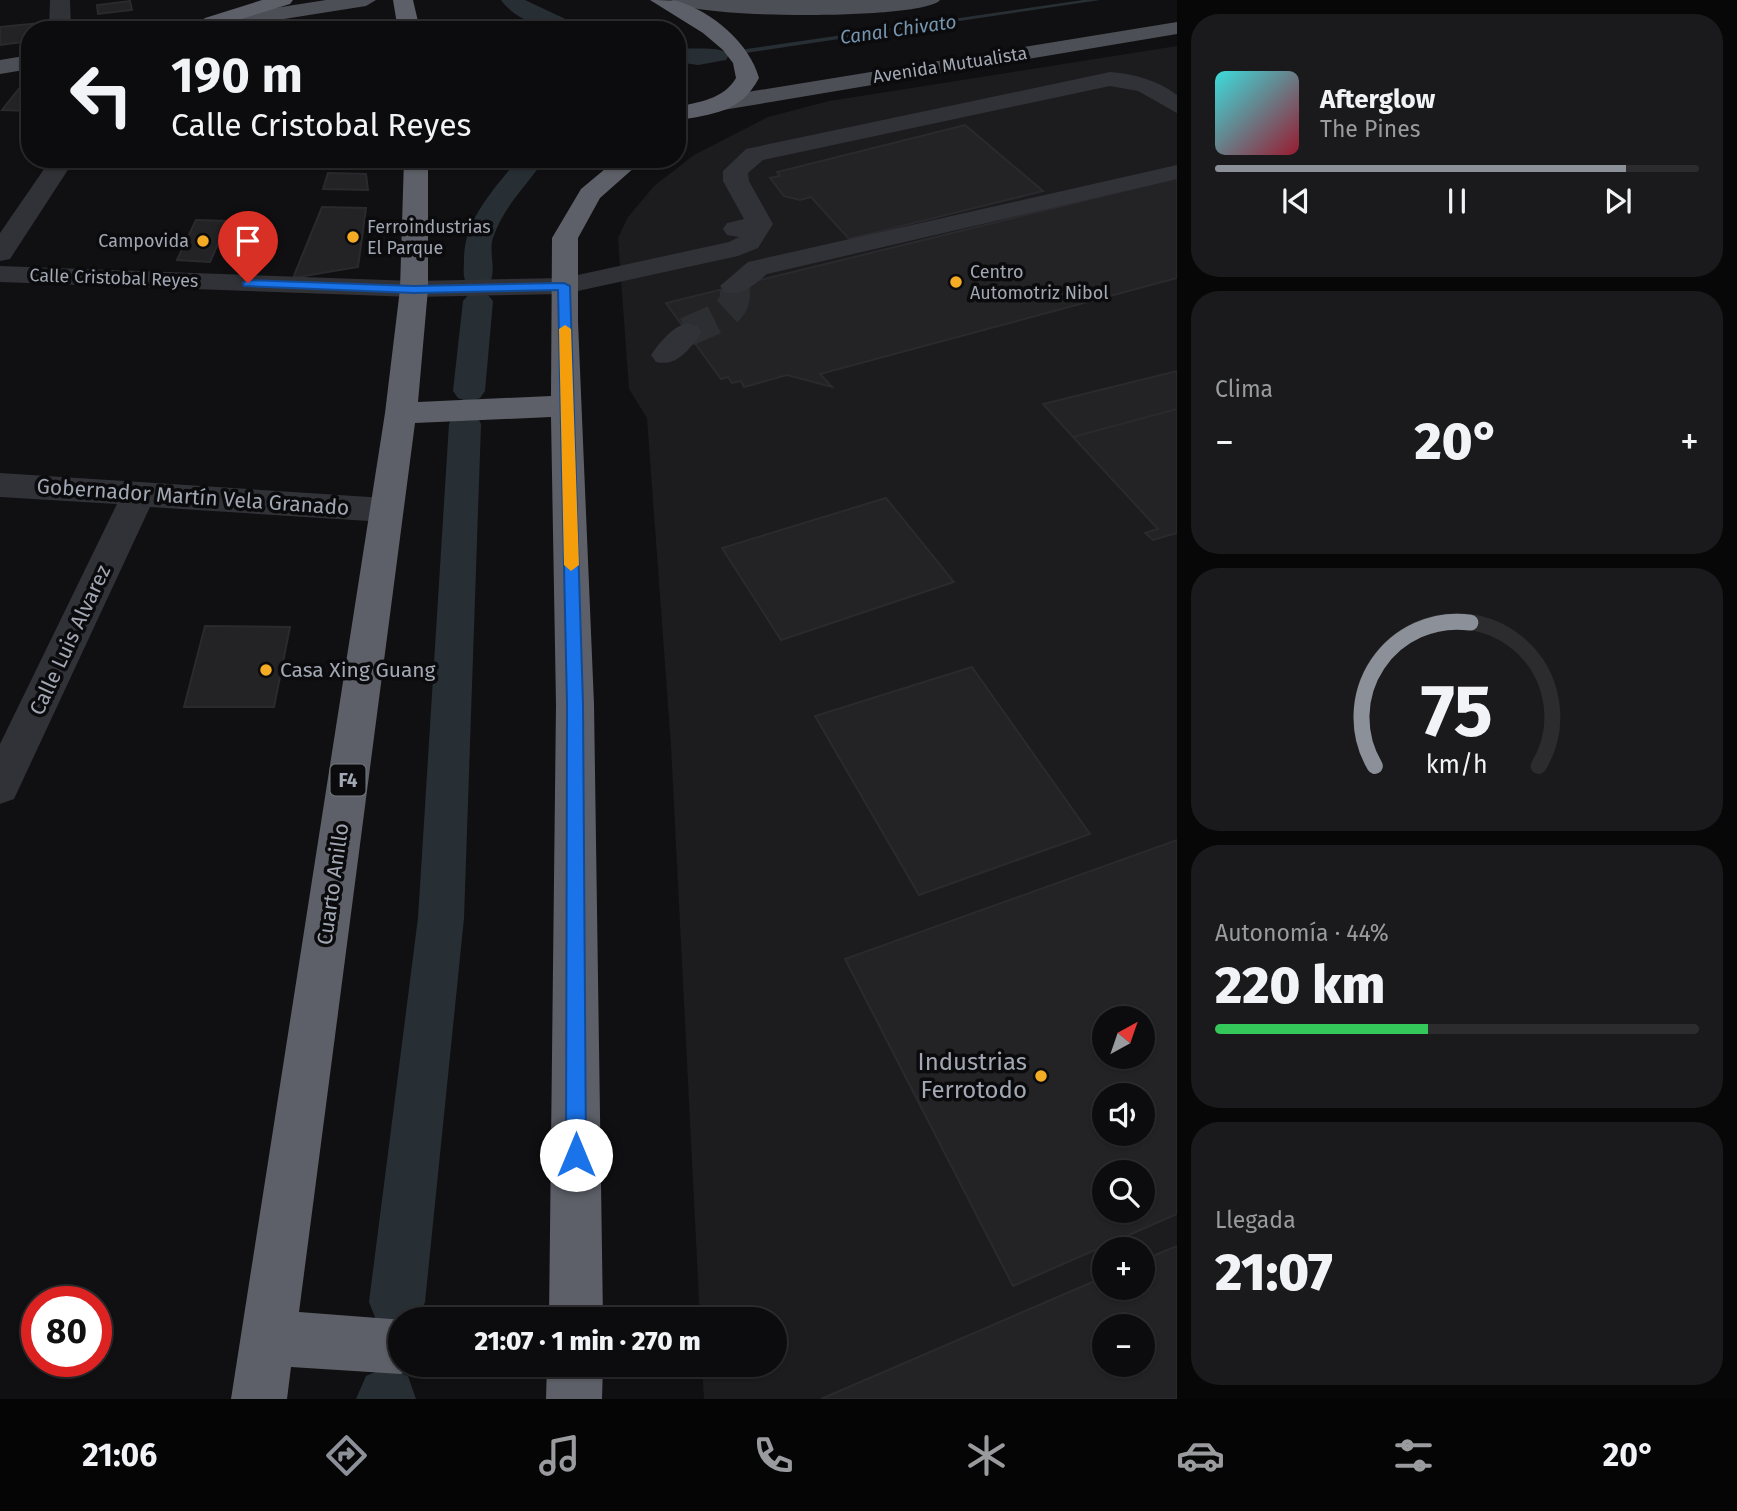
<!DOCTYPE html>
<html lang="es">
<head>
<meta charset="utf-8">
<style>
	:root { --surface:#0c0c0e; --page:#1a1a1c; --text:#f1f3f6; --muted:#9a9b9e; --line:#2c2c2e; --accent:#8c9099 }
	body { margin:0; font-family:"Fira Sans",sans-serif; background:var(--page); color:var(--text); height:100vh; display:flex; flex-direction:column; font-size:26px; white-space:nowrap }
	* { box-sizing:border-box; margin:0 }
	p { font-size:23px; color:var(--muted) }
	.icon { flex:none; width:38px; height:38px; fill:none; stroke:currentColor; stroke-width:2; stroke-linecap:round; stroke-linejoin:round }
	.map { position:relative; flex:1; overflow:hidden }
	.drawer { display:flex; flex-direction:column; gap:14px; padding:14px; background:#070708; width:560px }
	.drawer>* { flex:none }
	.guide { position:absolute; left:21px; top:21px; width:665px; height:147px; border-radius:28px; box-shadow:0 2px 5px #0004,0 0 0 2px var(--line); background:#0c0c0e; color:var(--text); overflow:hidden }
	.needle { width:46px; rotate:40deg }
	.controls { position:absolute; left:1092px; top:1006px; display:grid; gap:14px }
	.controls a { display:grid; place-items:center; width:63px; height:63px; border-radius:50%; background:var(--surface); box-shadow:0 2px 5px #0004,0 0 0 2px var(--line); font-size:35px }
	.speed { position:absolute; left:21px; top:1286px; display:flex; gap:14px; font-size:35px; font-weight:700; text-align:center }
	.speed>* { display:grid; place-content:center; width:91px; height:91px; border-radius:50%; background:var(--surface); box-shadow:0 2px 5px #0004,0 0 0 2px var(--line); line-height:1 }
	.speed .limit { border:10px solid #d22; background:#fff; color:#111 }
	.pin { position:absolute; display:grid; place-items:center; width:60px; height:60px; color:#fff; margin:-72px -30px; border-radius:50% 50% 50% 0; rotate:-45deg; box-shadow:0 0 7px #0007 }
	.pin .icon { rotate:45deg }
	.me { position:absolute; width:77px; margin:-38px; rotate:0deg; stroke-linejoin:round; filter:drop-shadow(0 0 5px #0008) }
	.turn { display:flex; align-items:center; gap:24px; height:147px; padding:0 35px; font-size:32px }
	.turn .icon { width:91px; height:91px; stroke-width:2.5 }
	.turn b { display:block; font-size:49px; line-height:60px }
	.big { font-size:52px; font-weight:800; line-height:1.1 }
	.drawer .widget { flex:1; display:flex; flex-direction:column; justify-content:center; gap:10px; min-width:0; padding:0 24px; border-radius:28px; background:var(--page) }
	.drawer .dial { align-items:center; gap:0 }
	.dial svg { height:182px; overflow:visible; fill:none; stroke:var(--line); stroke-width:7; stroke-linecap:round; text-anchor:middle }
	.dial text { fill:var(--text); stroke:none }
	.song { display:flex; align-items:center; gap:21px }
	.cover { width:84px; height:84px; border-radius:10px; background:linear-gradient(135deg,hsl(180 70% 55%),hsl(350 70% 35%)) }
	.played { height:7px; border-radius:4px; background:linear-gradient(90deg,var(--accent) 85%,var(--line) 85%) }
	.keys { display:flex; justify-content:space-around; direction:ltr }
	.heat { display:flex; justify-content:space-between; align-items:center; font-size:38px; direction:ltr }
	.charge { height:10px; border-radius:5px; background:linear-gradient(90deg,#34c759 44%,var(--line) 0) }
	.trip { position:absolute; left:388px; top:1307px; width:399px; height:70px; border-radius:35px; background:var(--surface); box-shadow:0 2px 5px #0004,0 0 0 2px var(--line); font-weight:800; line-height:70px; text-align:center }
	.tabs { display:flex; height:112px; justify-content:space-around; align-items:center; background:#050506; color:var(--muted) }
	.tabs .icon { width:49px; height:49px }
	.tabs .selected { color:var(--accent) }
	.tabs b { font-size:32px; color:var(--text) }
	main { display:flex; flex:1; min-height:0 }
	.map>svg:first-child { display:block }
	.built { fill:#1c1c1f; fill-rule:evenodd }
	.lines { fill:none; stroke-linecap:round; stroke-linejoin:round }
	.stream { fill:#272f35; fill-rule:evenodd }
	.canal { fill:#272f35; fill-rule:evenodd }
	.building { fill:#232326; stroke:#2a2a2e; stroke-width:2; fill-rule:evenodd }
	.minor-tunnel { stroke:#2d2e32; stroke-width:30; stroke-dasharray:30 15; stroke-linecap:butt }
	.minor { fill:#313237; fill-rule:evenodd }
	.major { fill:#4d4f56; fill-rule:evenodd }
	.highway { fill:#5d6068; fill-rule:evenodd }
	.route { fill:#1a73e8; stroke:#114b97; stroke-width:2 }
	.slow { fill:#f59e0b }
	.poi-dot { fill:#f5ac25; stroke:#0b0b0d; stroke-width:2.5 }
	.labels { text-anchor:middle; stroke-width:7; stroke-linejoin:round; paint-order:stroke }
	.far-street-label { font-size:18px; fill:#a1a7b3; stroke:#0b0b0d }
	.far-poi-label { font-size:18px; fill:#a1a7b3; stroke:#0b0b0d; text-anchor:start }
	.far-water-label { font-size:19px; font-style:italic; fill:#7695af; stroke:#0b0b0d }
	.shield { fill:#0b0b0d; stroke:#747881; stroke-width:2 }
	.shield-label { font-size:19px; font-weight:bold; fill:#a1a7b3 }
	.street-label { font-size:21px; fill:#a1a7b3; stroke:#0b0b0d }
	.poi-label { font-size:21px; fill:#a1a7b3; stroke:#0b0b0d; text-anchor:start }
	.near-poi-label { font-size:24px; fill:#a1a7b3; stroke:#0b0b0d; text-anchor:end }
</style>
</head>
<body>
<main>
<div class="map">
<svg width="1177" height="1399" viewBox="0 0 1177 1399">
	<rect width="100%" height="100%" fill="#101012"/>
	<path class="built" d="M1177,46V1399H704L702,1365H775V1320L700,1319L671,746L647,418L629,389L618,238L628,217L654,186L694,155L768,117L829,101ZM1104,1018H1143V1057H1104ZM1104,1096H1143V1134H1104ZM1104,1172H1143V1211H1104ZM1104,1250H1143V1288H1104ZM1104,1326H1143V1365H1104Z"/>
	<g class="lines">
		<path class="stream" d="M1083,0H1100L698,60L694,58L698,56Z"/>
		<path class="canal" d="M501,0H525L578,25L581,30C553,30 519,25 501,0Z
			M677,48C691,50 722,45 729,55L726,60L698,65L677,62Z
			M518,159H545C527,185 503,207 493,238C488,253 498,272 488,286L478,289L468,286C462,278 464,269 464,260C464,219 494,190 518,159Z
			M478,292L488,295L493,301L485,391L480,398L469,402L458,398L453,391L463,301L468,295Z
			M465,413L477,416L481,424L464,918L425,1302L418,1320H401V1329L397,1330L377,1322L369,1302L418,918L449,424L453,416Z
			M387,1367L408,1376L416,1399H356L366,1376Z"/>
	</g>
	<path class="building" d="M130,1L132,10L98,14L97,5Z
		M40,23V30H30V41L0,45V27Z
		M30,84V111L2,110L22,85Z
		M965,125L1043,191L849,239L811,197L800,200L784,196L770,178L780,176L777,172Z
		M328,173L366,174L368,190L323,189Z
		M1177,178V278L820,374L832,387L787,375L744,387L741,381L732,383L728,377L721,379L666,303Z
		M322,207L366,208L358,267L293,278Z
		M196,220L228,221L210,262L177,260Z
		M1177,371V409L1073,437L1043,404Z
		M1177,409V533L1153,540L1145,533L1158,529L1073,437Z
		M886,498L954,582L781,640L722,548Z
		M205,626L290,627L274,707H184Z
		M972,667L1090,834L919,895L815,716Z
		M1177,840V1214L1013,1286L845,959ZM1104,1018H1143V1057H1104ZM1104,1096H1143V1134H1104ZM1104,1172H1143V1211H1104Z
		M1177,1246V1399H821L1104,1277V1288H1143V1260ZM1104,1326H1143V1365H1104Z"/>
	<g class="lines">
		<path class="minor-tunnel" d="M687,332C710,320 741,315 734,286"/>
		<path class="minor" d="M50,0H70L71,30H49Z
			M1110,72C1135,74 1157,80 1177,95V113L1138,91L1110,86L763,160L748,173L749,181L773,224L758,248L738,256L564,294L414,297L0,282V266L414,281L564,278L729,242L739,237L727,235L723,229L727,223L744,219L723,181V171L746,149Z
			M51,159H75L10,259L0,261V233Z
			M1177,165V179L767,274C753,285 743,297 724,292L720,286L748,262Z
			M687,323L697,326L702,332C690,349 677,367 656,362L651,355C660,342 672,327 687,323Z
			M0,473L385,498L397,501L402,510L397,519L385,522L150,507L14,799L0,804V744L117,504L0,497Z"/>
		<path class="major" d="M326,0H376L366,6L214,30H161L171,24Z
			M671,0H940C926,20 685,20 671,0Z
			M1177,22V34L723,110L715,108L711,103L715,98L723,96Z
			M30,55V69L0,74V60Z"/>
		<path class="highway" d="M262,0H293L290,4L212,28L201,22L205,18Z
			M393,0H413L420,30H398Z
			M650,0C658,0 669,0 677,1C712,11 750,44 759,78C740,114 713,113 677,121V107C699,102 724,99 736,78L733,63L723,50L703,33Z
			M404,159H428V289L418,402L551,396L552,238L581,189L617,159H644L600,198L578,238V322L594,704L603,1320H549L556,704L551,417L415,423L299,1312L404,1320H401V1365H421L401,1374L291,1367L287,1399H231L385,413L400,289Z
			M547,1365H603L602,1399H546Z"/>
	</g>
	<path class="route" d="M248,280L414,286L564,283L570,286L583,704L586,1155L583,1162L576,1165L569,1162L566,1155L567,704L558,290L414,293L244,286L243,283Z"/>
	<path class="slow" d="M565,325L571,329L579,565L571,571L564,565L559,329Z"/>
	<g class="poi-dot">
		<circle cx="353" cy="237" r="7"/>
		<circle cx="203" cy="241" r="7"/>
		<circle cx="956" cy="282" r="7"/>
		<circle cx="266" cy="670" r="7"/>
		<circle cx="1041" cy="1076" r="7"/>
	</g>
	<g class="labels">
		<g class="far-street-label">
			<text transform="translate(950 65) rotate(-9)" y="6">Avenida Mutualista</text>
			<text transform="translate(114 278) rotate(2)" y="6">Calle Cristobal Reyes</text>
		</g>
		<g class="far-poi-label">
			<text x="367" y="233">Ferroindustrias<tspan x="367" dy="21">El Parque</tspan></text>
			<text x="189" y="247" text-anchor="end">Campovida</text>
			<text x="970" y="278">Centro<tspan x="970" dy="21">Automotriz Nibol</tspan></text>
		</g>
		<g class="far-water-label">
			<text transform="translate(898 29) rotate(-8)" y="7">Canal Chivato</text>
		</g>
		<rect class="shield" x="330.5" y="764.5" width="35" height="31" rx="5"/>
		<g class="shield-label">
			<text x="348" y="787">F4</text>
		</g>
		<g class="street-label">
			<text transform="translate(193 497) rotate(4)" y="7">Gobernador Martín Vela Granado</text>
			<text transform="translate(70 640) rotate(-65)" y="7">Calle Luis Alvarez</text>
			<text transform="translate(333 884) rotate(-82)" y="7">Cuarto Anillo</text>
		</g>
		<g class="poi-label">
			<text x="280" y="677">Casa Xing Guang</text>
		</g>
		<g class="near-poi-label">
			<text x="1027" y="1070">Industrias<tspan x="1027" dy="28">Ferrotodo</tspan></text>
		</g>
	</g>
</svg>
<div class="controls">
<a><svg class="needle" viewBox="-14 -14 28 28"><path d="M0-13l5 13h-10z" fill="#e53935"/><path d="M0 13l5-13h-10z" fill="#9a9b9e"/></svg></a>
<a><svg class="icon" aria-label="sound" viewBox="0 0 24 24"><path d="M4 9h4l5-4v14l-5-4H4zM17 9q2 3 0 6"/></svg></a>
<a><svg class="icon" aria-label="search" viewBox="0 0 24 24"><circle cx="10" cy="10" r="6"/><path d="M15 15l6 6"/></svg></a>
<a>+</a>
<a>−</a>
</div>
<div class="speed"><div class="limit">80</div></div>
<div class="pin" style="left:248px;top:283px;background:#d93025"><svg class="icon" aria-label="arrive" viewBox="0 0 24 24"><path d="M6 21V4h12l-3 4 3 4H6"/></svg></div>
<svg class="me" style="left:576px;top:1155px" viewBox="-20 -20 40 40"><circle r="19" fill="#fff"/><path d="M0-13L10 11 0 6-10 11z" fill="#1a73e8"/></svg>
<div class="trip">21:07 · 1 min · 270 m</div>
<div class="guide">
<div class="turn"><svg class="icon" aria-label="left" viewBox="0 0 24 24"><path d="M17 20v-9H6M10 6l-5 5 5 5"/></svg><div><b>190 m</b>Calle Cristobal Reyes</div></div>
</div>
</div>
<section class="drawer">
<div class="widget">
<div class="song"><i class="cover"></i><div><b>Afterglow</b><p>The Pines</p></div></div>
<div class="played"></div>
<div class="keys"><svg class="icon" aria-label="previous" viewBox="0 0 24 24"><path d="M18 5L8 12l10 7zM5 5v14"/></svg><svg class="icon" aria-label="pause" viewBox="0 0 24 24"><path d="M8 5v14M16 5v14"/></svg><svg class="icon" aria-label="next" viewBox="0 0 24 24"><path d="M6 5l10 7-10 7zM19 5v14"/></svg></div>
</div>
<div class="widget"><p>Clima</p>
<div class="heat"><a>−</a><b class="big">20°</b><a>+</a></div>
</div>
<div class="widget dial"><svg viewBox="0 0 100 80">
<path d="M14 69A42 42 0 1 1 86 69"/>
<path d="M14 69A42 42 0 0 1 56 6" stroke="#8c9099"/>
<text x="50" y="56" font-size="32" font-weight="700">75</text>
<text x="50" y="72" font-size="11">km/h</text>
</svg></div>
<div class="widget"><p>Autonomía · 44%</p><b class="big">220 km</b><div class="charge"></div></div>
<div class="widget"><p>Llegada</p><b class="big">21:07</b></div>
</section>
</main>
<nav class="tabs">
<b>21:06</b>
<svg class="icon selected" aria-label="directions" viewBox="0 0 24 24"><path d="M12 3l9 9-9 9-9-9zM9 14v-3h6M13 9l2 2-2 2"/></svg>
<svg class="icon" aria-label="music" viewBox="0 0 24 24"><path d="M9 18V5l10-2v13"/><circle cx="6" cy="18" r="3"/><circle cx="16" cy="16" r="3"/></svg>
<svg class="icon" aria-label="phone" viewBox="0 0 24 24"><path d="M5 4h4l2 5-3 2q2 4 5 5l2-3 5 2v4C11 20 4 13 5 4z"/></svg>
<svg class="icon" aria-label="climate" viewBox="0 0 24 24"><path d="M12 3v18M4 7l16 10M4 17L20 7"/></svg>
<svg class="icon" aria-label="car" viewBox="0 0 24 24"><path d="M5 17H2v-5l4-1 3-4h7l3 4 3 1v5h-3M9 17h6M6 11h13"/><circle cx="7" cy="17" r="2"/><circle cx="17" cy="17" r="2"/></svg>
<svg class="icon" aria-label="filters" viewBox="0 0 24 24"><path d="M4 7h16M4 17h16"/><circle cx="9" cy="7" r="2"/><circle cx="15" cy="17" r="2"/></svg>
<b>20°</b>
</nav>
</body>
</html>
